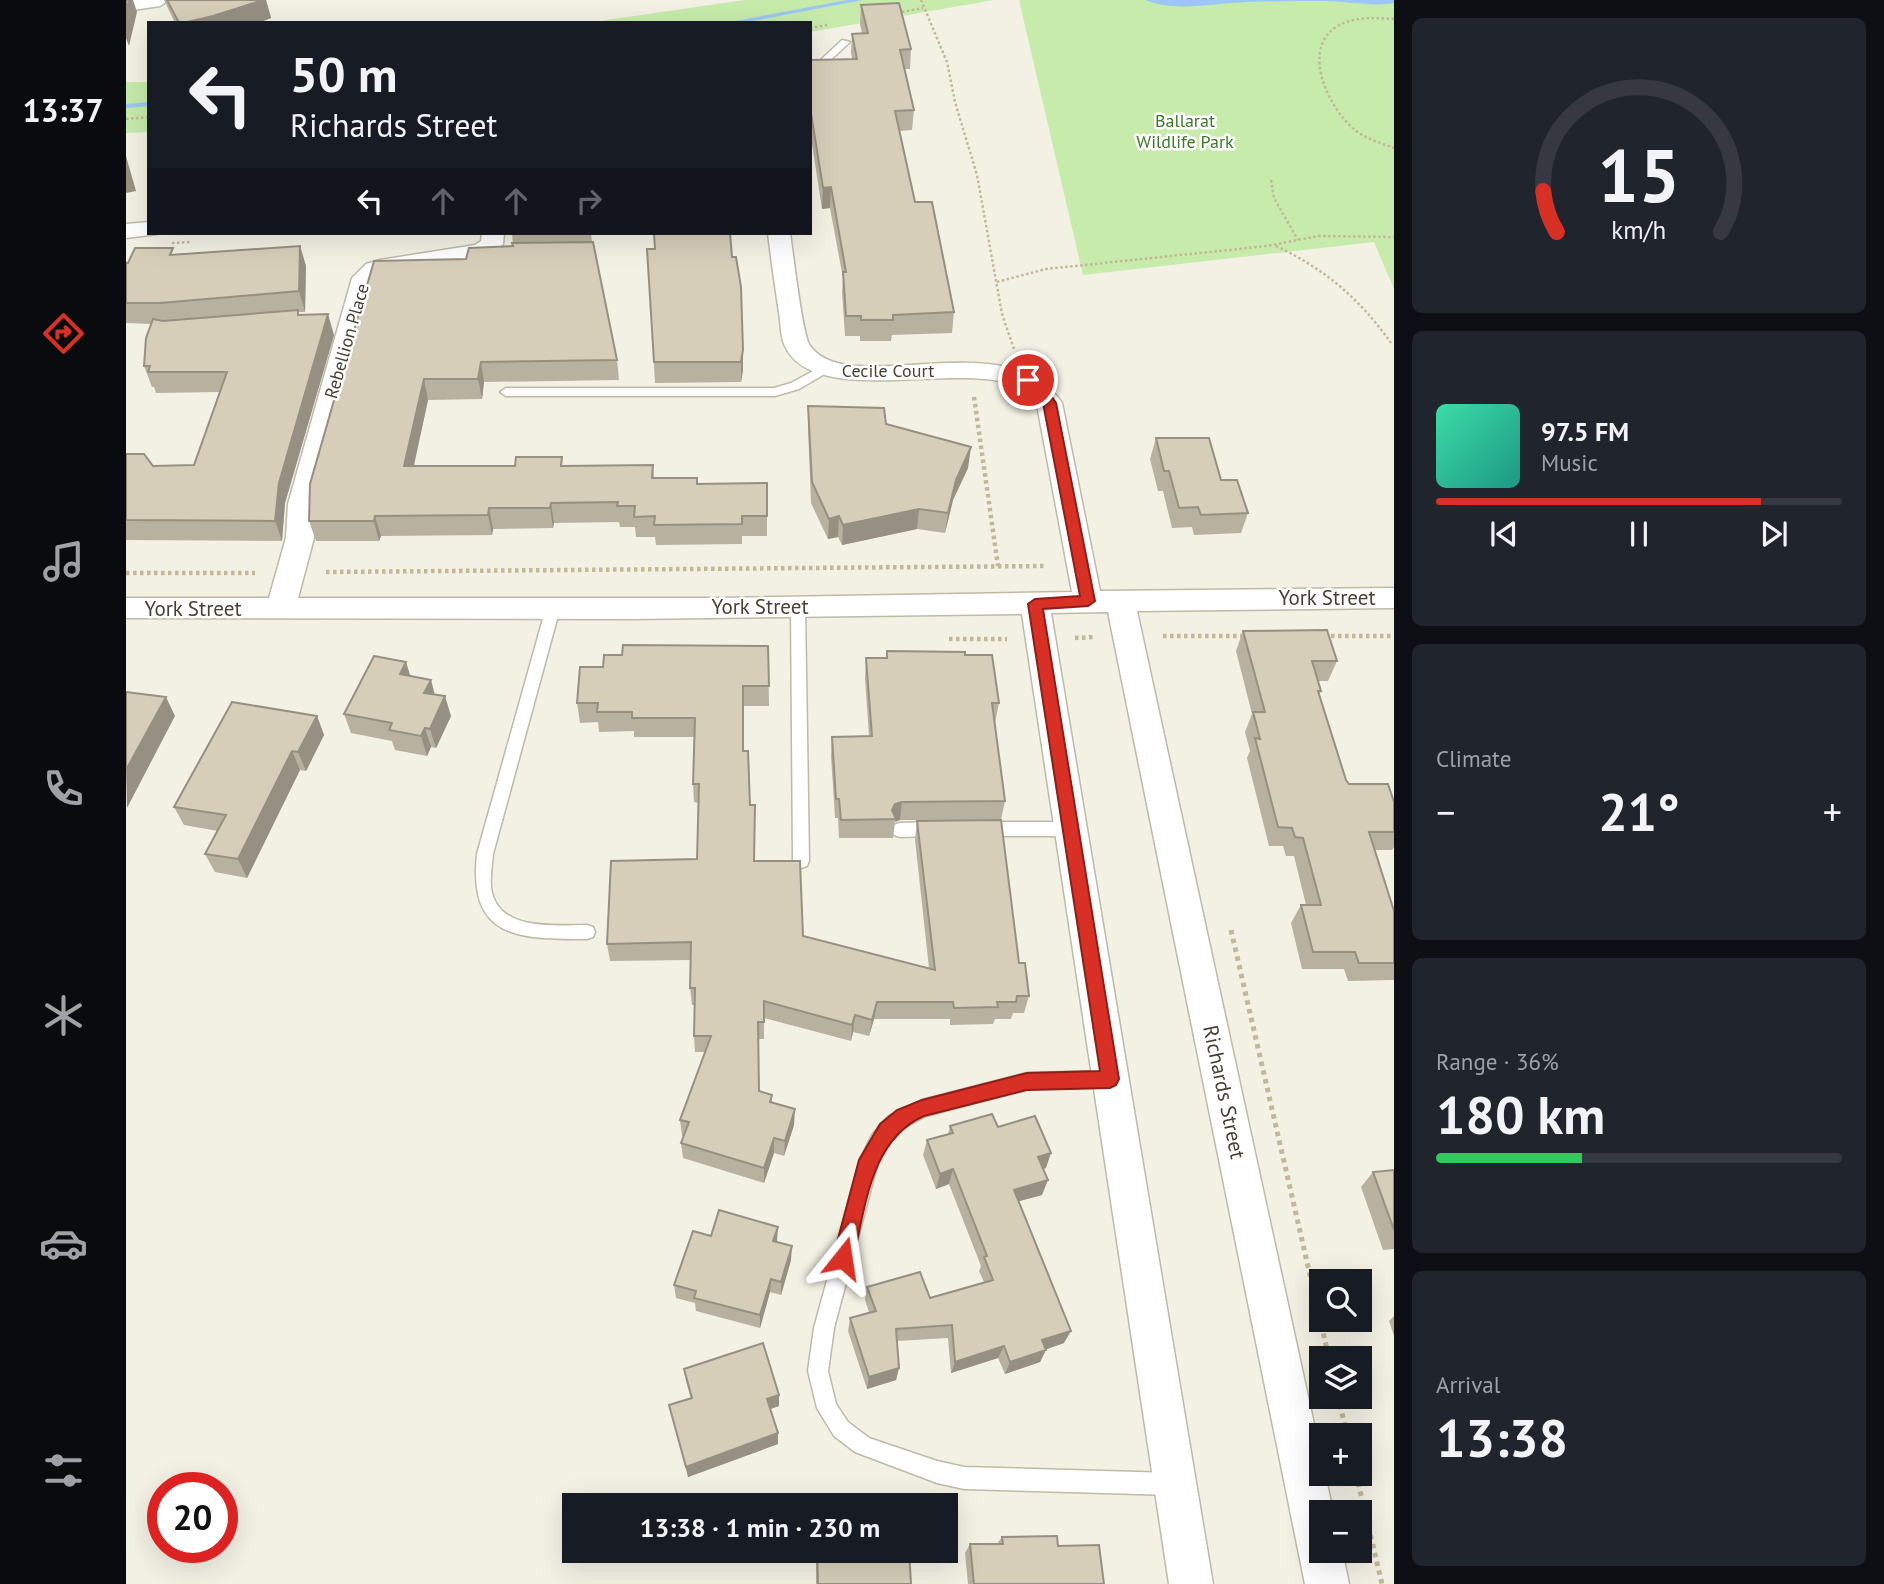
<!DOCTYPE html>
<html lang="en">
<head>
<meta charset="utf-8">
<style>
	:root { --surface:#171b24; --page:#20242c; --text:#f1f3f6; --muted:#9ea1a6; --line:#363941; --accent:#d93025 }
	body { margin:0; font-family:"PT Sans",sans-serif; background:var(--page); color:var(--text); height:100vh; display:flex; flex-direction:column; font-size:26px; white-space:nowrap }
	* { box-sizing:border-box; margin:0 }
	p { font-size:23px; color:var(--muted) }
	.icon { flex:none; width:38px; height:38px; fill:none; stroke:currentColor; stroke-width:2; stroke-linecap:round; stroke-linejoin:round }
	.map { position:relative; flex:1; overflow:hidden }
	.panel { display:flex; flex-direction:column; gap:18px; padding:18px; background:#0d0f14; width:490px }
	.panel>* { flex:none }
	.banner { position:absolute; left:21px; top:21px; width:665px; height:214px; border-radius:0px; box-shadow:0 7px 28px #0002; background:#171b24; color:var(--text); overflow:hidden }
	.buttons { position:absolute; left:1183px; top:1269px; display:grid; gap:14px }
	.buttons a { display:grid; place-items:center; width:63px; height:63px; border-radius:0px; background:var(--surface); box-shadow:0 7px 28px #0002; font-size:35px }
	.speed { position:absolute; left:21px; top:1472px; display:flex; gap:14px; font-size:35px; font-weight:700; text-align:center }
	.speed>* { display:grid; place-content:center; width:91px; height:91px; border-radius:50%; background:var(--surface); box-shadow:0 7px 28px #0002; line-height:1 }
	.speed .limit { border:10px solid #d22; background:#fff; color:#111 }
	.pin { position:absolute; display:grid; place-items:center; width:60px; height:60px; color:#fff; margin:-30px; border:4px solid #fff; border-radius:50%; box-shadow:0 2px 7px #0007 }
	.me { position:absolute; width:77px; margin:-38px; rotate:15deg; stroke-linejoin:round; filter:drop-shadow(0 0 5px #0008) }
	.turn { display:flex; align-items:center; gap:24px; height:147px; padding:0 28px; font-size:32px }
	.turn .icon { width:91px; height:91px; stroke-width:2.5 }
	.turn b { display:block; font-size:49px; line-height:60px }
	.lanes { display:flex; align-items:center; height:66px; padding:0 28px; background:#0003; justify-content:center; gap:35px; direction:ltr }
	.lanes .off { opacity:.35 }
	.big { font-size:52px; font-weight:700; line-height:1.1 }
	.panel .tile { flex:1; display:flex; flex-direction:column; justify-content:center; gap:10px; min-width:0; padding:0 24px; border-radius:10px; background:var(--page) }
	.panel .dial { align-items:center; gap:0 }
	.dial svg { height:182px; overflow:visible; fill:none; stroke:var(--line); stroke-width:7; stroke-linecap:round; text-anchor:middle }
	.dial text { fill:var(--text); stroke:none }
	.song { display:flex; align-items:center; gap:21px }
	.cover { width:84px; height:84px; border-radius:10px; background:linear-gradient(135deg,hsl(160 70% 55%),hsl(170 70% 35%)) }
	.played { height:7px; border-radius:4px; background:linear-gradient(90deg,var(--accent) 80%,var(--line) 80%) }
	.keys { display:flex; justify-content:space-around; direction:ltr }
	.heat { display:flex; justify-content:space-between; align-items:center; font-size:38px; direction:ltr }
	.charge { height:10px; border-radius:5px; background:linear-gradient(90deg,#34c759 36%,var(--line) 0) }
	.trip { position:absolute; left:436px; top:1493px; width:396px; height:70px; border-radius:0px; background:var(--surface); box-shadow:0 7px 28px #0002; font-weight:700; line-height:70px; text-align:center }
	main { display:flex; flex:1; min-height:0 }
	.dock { display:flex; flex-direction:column; width:126px; justify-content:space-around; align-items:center; background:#090b0e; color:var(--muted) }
	.dock .icon { width:49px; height:49px }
	.dock .on { color:var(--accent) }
	.dock b { font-size:32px; color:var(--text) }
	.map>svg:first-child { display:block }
	.green { fill:#c6ebaa }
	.water { fill:#9cc6f5 }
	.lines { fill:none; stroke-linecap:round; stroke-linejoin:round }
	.stream { fill:#9cc6f5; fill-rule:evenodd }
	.lane-casing { stroke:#bfbaa6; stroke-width:3 }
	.street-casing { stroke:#bfbaa6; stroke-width:3 }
	.path-far2 { stroke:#c2b897; stroke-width:2.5; stroke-dasharray:2.5 2.5; stroke-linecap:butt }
	.path-far1 { stroke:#c2b897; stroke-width:4.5; stroke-dasharray:3.5 3.5; stroke-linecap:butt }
	.path { stroke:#c2b897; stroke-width:5; stroke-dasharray:4.5 4.5; stroke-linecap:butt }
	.lane { fill:#fff; fill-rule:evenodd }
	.street { fill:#fff; fill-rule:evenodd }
	.wall { fill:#b8b19f }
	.shaded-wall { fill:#969082 }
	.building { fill:#d6ceb9; stroke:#969082; stroke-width:2 }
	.route { fill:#d93025; stroke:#8d1f18; stroke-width:2 }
	.labels { text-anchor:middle; stroke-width:5; stroke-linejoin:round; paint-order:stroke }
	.far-park-label { font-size:18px; fill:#3b7b24; stroke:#fff }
	.far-street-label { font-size:18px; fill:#464134; stroke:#fff }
	.street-label { font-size:21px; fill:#464134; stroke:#fff }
</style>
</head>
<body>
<main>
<nav class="dock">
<b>13:37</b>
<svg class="icon on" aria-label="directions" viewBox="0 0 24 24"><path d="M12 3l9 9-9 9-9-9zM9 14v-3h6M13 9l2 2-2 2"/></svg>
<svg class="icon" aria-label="music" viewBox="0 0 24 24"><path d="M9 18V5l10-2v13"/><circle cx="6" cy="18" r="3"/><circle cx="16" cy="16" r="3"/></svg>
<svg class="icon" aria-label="phone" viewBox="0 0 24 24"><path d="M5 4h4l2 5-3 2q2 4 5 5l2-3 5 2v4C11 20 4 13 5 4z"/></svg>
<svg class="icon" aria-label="climate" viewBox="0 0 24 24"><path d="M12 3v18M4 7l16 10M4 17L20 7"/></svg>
<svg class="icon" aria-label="car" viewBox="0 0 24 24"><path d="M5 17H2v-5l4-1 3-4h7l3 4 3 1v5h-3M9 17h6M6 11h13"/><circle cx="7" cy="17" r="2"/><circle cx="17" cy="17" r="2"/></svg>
<svg class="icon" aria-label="filters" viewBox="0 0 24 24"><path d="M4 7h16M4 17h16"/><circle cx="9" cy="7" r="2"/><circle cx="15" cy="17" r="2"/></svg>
</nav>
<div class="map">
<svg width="1268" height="1584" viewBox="0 0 1268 1584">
	<rect width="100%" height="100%" fill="#f3f1e4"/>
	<path class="green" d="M618,0H868L684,32V23H460Z
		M893,0H1268V289L1248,242L957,275Z
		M0,82H23V132L0,133Z"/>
	<path class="water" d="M1019,0H1268V3C1244,7 1221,1 1198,1C1167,1 1136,1 1105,3C1077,5 1046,11 1019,0Z"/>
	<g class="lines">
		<path class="stream" d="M721,0H737L617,23H599Z
			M23,102V106L0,108V104Z"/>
		<defs>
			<path id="lane" d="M716,40L724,42L684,79V70Z
				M698,365L704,369L702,372L673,389L649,396H380L374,392L380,388H648L665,383Z
				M672,602L679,607L683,861L681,866L675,868L669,866L667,861L665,607Z
				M427,603L434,608L367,854C366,868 362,885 368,899C382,931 433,925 461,925L467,927L469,932L467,937L461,939C392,939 342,939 351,854L420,608Z
				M810,822L816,824L818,829L816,834L810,836L774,837L768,835L766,830L768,825L774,823Z
				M857,822H945L951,824L953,829L951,834L945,836H857L851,834L849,829L851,824Z
				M984,1071L990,1073L993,1079L990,1085L984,1087L901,1089L800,1116L777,1128L760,1147L752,1162L708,1328L702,1371L710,1404L722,1422L743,1438L811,1461L838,1467L1047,1473L1055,1476L1058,1484L1055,1492L1047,1495L838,1489L811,1483L729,1452L708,1436L691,1408L682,1371L688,1328L734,1160L746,1135L763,1116L796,1100L901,1073Z"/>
			<path id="street" d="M0,0H43L34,6L0,11Z
				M23,222V233L31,234L0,238V224Z
				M356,233H378L377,244C356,275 277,255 249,280L188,504V538L172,598H591L946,592L911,405C905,399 899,391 892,387C836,359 685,411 658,344C654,335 655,322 653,313C649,286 645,259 642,233H664C667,253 676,331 683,344C719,402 881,319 936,403L974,591L1268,588V608L1011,611L1195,1456V1474H1199L1207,1512H1195V1550H1216L1223,1584H1179L982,612L925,613L1087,1584H1043L896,614L506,619L0,618V598H143L160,538L162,504L226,278L240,264L254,260L349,245L355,241Z"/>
		</defs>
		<use href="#lane" class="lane-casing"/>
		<use href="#street" class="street-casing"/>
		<path class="path-far2" d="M795,0L821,62L829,102L851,175L876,314L888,349
			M771,13L797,8
			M1268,19C1249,18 1227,16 1210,27C1174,51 1204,110 1229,130C1240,139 1255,143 1268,148
			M684,28L701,25
			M0,119L23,117
			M1145,180L1148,198L1172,240
			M46,243L66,242
			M1150,246C1199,269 1234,299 1265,343
			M871,282L920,269L1141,246L1192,236L1268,237"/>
		<path class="path-far1" d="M848,397L872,566
			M200,572L920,566
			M0,573H129
			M1037,636H1119
			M1198,636H1268
			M949,638L969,637
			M823,639H881"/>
		<path class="path" d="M1105,930L1203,1358
			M1212,1396L1221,1435
			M1230,1474L1256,1584"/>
		<use href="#lane" class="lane"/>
		<use href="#street" class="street"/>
	</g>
	<path class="wall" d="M38,0H140L145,18L132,23H49Z
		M735,5L785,49L784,69H778L788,110L786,130L773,131L789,202L828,312L826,333L766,335L765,341H734V336H719L716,292L717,278L704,208L696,209L684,131V60L726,59L725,53L726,34L736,33L734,24Z
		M386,233H465L466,242L491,360L493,380L358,382L356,399L302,400L288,466L527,465L528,478L572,484L641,483V536H616V544L530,545L529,537H510L509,527H494L493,522L428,523L427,528L367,529L366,535L255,536L253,541H190L183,521L340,259L387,246Z
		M604,233L617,370L615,382L529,383L521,249H529Z
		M174,246L180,266L179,312H173V315L208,335L159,503L156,541L0,540V454L27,466L68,465L94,392L30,393L28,387H26L18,366L26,324L0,323V263L50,254Z
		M682,406L760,424L842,468L827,500L819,533L791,529L716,545L712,537L702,539L685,503L682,427Z
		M1030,438L1095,480L1122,513L1115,533L1068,535L1066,527L1046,528L1037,491H1032L1024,459Z
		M1117,631L1211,661L1202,681H1192L1195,691L1193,696L1220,780L1223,784L1268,802V847L1266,850H1249L1268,911V980L1222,981L1218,969H1176L1165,923L1175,905H1180L1168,856H1160L1157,846H1143L1121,758L1124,751L1119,732L1126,714L1110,651Z
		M642,646L643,706H618L617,751L629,861L677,936L803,968L789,840L791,821L893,963L903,996L898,1013H887L885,1019H869L867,1024L824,1025V1019H748L743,1036L727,1032L725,1041L638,1018V1039H632L633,1091L646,1095V1103L668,1125L658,1156L648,1153L638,1183L557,1158L555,1143L558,1136H556L554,1120L579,1052H569L568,1036L569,1005H566L564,988L565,960L484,961L481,944L571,859L572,803L568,802L567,784L568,737H508V731L473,732L472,722L454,723L451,703L477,667L496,655Z
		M761,651L839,655L873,703L869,723L879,801L875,820H774L769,822L767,838H713L712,818H709L705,756L706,737L743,736L739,678L740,658H760Z
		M280,662L284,676L309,694L325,716L310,748L305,747L301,756L269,750L266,741L225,733L218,714Z
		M191,716L198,735L180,771L174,770L121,878L89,872L79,854L92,831L58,825L48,807Z
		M824,1126L872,1127L920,1168L917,1169L916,1195L893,1201L938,1343L920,1349L914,1362L879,1374L872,1358L825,1373L822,1338L771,1341L773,1368L770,1380L741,1389L722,1331L724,1318L743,1312L739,1300L741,1287L804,1298L858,1282L853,1271L855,1266L823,1184L810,1189L797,1155L801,1140L822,1134Z
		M1268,1170V1249L1257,1250L1235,1187L1247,1172Z
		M585,1236L651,1242L665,1260L655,1295L644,1292L634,1328L570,1311L569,1303L550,1298L548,1285Z
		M1268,1316V1336L1263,1321Z
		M558,1369L653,1395V1406L645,1409L652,1433V1444L562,1477L543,1405L565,1399L560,1381Z
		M876,1537L932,1546L978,1584H842L839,1553L844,1544H871Z
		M690,1550H783L785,1584H690Z"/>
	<path class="shaded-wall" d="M3,0H7L11,12L3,46L0,38V11Z
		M137,0H140L145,18L132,23H57Z
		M0,156L10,191L0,193Z
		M705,187L704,208L696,209L697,188Z
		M174,246L180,266L179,312L173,291Z
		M202,314L208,335L159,503L156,541L149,521L153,483Z
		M617,350V370L615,382V362Z
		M355,362L358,382L356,399L352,379Z
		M298,379L302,400L283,487L278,466Z
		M845,447L842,468L827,500L819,533L822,513L830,480Z
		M425,503L428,523L427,528L424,508Z
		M363,508L367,529L366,535L362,515Z
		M793,509L791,529L716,545L717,525Z
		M249,516L255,536L253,541L248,521Z
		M713,516L712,537L702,539L703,519Z
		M280,662L286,682L274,674Z
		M305,680L310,699L298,693Z
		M319,696L325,716L310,748L304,729Z
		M40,697L49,716L1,808L0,770Z
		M191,716L198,735L180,771L172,752Z
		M299,728L305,747L301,756L295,736Z
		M166,751L174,770L121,878L112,859Z
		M776,802L774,820L769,822L770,819L766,810L769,804Z
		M751,1002L748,1019L743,1036L746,1020Z
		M729,1015L727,1032L725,1041L726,1025Z
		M669,1109L668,1125L658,1156L659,1141Z
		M648,1138V1153L638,1183V1168Z
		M925,1153L920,1168L907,1172L912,1157Z
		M827,1169L823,1184L810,1189L814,1174Z
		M922,1180L916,1195L883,1204L888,1190Z
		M652,1227L651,1241L647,1254V1241Z
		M666,1246L665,1260L655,1295V1282Z
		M645,1279L644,1292L634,1328V1315Z
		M945,1331L938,1343L910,1353L916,1340Z
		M878,1346L872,1358L825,1373L829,1362Z
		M920,1350L914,1362L879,1374L884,1362Z
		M773,1368L770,1380L741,1389L743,1377Z
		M653,1395V1406L641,1410V1399Z
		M652,1433V1444L562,1477L560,1467Z"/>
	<path class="building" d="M0,0H3L0,11Z
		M41,0H137L87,16L57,23H53Z
		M773,3L785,49L774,50L788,110L769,111L789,202H806L828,312L767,315V320H735V316H720L717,272H720L705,187L697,188L684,107V60L731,59L726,34L742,33L735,5Z
		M528,233H604L606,257H610L615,287L617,350L615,362H528L521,249H529Z
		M467,242L491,360L355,362L352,379H298L278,466H389L390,457H436L435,466L527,465L526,478H571V484L641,483V516H616V524L528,525L529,516L508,517L509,506H491L492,502L425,503L424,508H363L362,515L249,516L248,521H183L184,484L248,261L340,259L343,248L387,246L386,243Z
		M174,246L173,291L34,303H0V263H2L9,248H47L44,255Z
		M172,310V315L202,314L153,483L149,521L0,520V454H18L27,466L68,465L101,372H22L24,366H18L20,338L27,319L37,321Z
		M682,406L758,408L760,424L845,447L830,480L822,513L793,509L717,525L713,516L703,519L686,482Z
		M1030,438H1083L1095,480H1111L1122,513L1075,515L1072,507L1053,508L1043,471H1038Z
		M1201,630L1211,661H1186L1195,691H1192L1220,780L1223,784H1262L1268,802V832H1243L1268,911V963H1233L1229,952H1187L1175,905H1195L1177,838L1169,837L1166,828L1152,827L1129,738L1134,739L1127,712H1139L1117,631Z
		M497,645L642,646L643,686H617V751H622L624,805H629L628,861H674L677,936L809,970L791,821L875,820L893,963H899L903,996H891L890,1002H871L872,1007L828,1008L827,1002H751L746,1020L729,1015L726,1025L638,1001V1022H632L633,1091L646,1095L644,1102L669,1109L659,1141L648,1138L638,1168L555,1143L563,1122L554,1120L585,1036H568L569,988H564L565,942L481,944L485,861L571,859L573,784H567L569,718H506V712H471L472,703H451L454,667H477L478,655H496Z
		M761,651L839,652V655H866L873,703H866L879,801L776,802L769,804L766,810L770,819L715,820L713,799H710L706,737L746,736L740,658H761Z
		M248,656L280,662L274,674L305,680L298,693L319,696L304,729L299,728L295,736L263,730L266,723L218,714Z
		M0,692L40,697L0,770Z
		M106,702L191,716L172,752L166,751L112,859L79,854L100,815L48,807Z
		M866,1114L872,1127L909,1116L925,1153L912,1157L922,1180L888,1190L945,1331L916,1340L920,1350L884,1362L878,1346L829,1362L826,1325L770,1329L773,1368L743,1377L724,1318L750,1311L741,1287L794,1272L804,1298L867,1280L858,1257L861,1256L827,1169L814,1174L801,1140L827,1133L824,1126Z
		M1268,1170V1230L1247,1172Z
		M593,1210L652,1227L647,1241L666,1246L655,1282L645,1279L634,1315L568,1298L570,1291L548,1285L567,1231L585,1236Z
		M637,1343L653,1395L641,1399L652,1433L560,1467L543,1405L566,1398L558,1369Z
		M931,1536L932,1546L973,1545L978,1584H848L844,1544H877L876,1537Z
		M691,1550H783L785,1584H692Z"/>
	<path class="route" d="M902,376L919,387L930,403L969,601L962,606L917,609L993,1079L990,1085L984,1088L901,1090L798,1116C744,1140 740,1207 727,1258L724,1265L717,1267L710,1265L707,1258L733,1160L754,1124L771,1110L796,1100L901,1073L974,1071L902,604L909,599L954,596L917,403L910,392L896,380Z"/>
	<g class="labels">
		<g class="far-park-label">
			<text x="1059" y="127">Ballarat<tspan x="1059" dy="21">Wildlife Park</tspan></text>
		</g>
		<g class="far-street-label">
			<text transform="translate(221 341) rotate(-74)" y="6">Rebellion Place</text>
			<text x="762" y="377">Cecile Court</text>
		</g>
		<g class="street-label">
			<text x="1201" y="605">York Street</text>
			<text x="634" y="614">York Street</text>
			<text x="67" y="616">York Street</text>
			<text transform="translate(1098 1092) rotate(78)" y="7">Richards Street</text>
		</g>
	</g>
</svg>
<div class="buttons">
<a><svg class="icon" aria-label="search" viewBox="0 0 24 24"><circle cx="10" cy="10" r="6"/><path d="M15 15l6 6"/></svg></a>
<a><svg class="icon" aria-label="layers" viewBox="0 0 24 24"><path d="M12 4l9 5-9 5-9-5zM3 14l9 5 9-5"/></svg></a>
<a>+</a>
<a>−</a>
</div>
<div class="speed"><div class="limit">20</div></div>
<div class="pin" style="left:902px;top:380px;background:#d93025"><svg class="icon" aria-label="arrive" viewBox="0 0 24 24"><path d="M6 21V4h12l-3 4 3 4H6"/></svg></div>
<svg class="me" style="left:717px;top:1258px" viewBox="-20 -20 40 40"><path d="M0-17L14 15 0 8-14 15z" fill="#d93025" stroke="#fff" stroke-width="4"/></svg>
<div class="trip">13:38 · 1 min · 230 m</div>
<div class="banner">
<div class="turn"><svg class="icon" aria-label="left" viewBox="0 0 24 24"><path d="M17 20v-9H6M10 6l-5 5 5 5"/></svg><div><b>50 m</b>Richards Street</div></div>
<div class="lanes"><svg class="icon" aria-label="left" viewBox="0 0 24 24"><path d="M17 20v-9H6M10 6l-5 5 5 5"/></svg><svg class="icon off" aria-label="ahead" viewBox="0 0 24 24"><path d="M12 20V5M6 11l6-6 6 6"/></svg><svg class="icon off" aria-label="ahead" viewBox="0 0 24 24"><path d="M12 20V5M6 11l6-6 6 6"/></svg><svg class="icon off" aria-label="right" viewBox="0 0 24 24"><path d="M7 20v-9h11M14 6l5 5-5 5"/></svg></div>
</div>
</div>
<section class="panel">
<div class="tile dial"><svg viewBox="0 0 100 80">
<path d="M14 69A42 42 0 1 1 86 69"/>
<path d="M14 69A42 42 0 0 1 8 51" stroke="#d93025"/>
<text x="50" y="56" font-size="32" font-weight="700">15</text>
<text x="50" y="72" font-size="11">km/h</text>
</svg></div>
<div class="tile">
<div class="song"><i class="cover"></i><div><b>97.5 FM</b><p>Music</p></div></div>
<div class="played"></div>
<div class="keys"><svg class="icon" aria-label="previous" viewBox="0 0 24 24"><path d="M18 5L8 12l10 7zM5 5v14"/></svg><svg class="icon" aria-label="pause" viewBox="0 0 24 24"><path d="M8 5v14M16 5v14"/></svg><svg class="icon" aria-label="next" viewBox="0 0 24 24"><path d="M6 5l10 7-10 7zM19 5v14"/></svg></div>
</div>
<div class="tile"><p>Climate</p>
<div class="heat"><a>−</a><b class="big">21°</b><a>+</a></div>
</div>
<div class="tile"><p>Range · 36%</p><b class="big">180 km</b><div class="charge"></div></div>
<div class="tile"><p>Arrival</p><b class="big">13:38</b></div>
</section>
</main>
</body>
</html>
